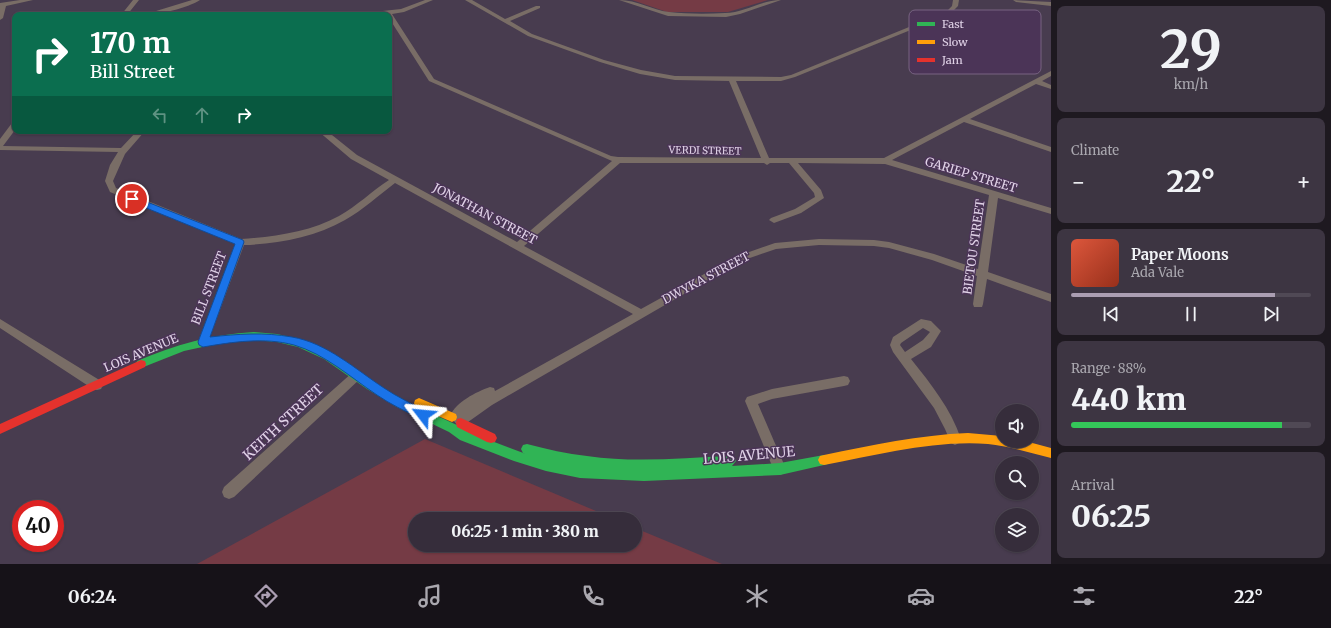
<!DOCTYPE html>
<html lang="en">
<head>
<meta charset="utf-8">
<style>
	:root { --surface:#362d3b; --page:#3d3542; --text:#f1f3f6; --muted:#aaa8af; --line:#504955; --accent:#ab9eb2 }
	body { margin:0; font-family:Merriweather,serif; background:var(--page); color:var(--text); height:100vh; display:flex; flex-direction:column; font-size:15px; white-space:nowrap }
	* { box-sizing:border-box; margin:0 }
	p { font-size:13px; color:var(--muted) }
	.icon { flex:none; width:22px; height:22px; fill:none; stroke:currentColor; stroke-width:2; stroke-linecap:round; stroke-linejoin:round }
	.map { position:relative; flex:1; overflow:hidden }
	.details { display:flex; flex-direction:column; gap:6px; padding:6px; background:#1e1920; width:280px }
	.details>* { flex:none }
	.guide { position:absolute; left:12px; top:12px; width:380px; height:122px; border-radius:8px; box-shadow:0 1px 3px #0004,0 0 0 1px var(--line); background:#0b6e4f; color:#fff; overflow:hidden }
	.controls { position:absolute; left:995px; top:404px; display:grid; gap:8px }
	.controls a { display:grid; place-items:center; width:44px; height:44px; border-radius:50%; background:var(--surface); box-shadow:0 1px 3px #0004,0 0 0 1px var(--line); font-size:20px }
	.speed { position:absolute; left:12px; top:500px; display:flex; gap:8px; font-size:20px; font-weight:700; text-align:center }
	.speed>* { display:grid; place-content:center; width:52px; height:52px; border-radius:50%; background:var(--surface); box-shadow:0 1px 3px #0004,0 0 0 1px var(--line); line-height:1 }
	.speed .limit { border:6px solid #d22; background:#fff; color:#111 }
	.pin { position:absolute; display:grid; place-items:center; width:34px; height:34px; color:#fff; margin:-17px; border:2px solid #fff; border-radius:50%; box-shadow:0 1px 4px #0007 }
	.me { position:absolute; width:44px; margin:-22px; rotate:299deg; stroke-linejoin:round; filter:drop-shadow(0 0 3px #0008) }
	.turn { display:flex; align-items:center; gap:14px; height:84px; padding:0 12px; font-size:18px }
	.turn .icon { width:52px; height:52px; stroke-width:2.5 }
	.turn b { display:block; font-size:28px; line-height:34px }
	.lanes { display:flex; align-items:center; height:38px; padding:0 12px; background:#0003; justify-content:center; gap:20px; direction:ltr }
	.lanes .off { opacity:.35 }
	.big { font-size:30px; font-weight:800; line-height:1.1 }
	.details .widget { flex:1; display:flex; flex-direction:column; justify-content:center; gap:6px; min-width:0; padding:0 14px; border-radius:8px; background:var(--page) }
	.details .dial { align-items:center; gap:0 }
	.dial b { font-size:52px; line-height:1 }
	.song { display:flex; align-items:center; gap:12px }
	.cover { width:48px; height:48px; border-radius:6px; background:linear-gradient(135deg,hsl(10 70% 55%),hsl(10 70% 35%)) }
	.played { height:4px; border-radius:2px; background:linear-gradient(90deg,var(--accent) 85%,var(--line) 85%) }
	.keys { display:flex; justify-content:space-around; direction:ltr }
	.heat { display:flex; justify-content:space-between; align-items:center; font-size:22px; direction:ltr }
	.charge { height:6px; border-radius:3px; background:linear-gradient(90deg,#34c759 88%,var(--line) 0) }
	.trip { position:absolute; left:408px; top:512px; width:234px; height:40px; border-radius:20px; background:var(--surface); box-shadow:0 1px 3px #0004,0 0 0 1px var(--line); font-weight:800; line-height:40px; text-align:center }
	.tab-bar { display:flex; height:64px; justify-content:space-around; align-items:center; background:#161218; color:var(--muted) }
	.tab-bar .icon { width:28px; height:28px }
	.tab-bar .active { color:var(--accent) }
	.tab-bar b { font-size:18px; color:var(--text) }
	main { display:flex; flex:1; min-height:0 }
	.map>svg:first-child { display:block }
	.green { fill:#753b45 }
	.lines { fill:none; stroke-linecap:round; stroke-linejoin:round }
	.street { fill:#796d66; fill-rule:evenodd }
	.fast { fill:#30b455; fill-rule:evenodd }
	.slow { fill:#ff9f0a; fill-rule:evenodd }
	.jam { fill:#e5322d; fill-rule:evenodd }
	.route { fill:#1a73e8; stroke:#114b97 }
	.labels { text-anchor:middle; stroke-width:3; stroke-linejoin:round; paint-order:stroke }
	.far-street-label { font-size:10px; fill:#e0d2e7; stroke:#4b3457 }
	.street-label { font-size:12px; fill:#e0d2e7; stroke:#4b3457 }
	.near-street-label { font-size:14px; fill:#e0d2e7; stroke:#4b3457 }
	.key { fill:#4b3457; stroke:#786382; stroke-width:1 }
	.key-label { font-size:11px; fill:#e0d2e7 }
</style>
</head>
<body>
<main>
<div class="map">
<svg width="1051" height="564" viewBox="0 0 1051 564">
	<rect width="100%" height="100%" fill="#483c4f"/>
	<path class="green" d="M632,0H768L728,12H667Z
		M425,439L615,519H415V545H635V528L722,564H197Z"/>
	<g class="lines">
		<path class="street" d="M20,0H33L6,6L3,18L0,20V3Z
			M133,0H139L127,15H121Z
			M192,0H200C188,8 158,15 143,15Z
			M425,0H433L404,12L392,14L434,79L611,156L618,157L761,158L729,81L675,80L640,74L600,62L528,36L465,0H472L505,19L536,6H540V8L510,21L532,34L604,60L641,70L675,76L781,77L791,75L946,12L952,6L953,0H959L958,6L950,14L795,77L781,81H736L769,158H884L1051,71V76L1042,81L1051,85V89L1036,84L970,119L1051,147V152L964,122L892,160L1051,208V214L998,198L988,272L1051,294V302L987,279L983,304L982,307H974L973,304L977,276L932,260L889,248L874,246L819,245L776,249L741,261L492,405L461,427L457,425L450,416C456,402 476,392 490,387L494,388L495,391L633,314L395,183C379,195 363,210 345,220C316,237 277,244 244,245L208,342L207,345L203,346L199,345L198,342L235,244L110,192L105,181L110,165L118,152L0,150V139L12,123H15V130L3,146L121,148L137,131H145L125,154L113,181L116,188L241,239C273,237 310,232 339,216C357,206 372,191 389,180L351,159L318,131H327L357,155L517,242L612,161L429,81L389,18V15H361L364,13L401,9ZM620,163H764L767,165L770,163H789L814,193L815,197L795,209L771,218L769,220L774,223L801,213L824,198L821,190L798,163L885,164L989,195L978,269L934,254L889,242L874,240L819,239L775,243L735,257L641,309L524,246Z
			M619,0C637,0 652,10 669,12C687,14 707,14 725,13C744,13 761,0 781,0L740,14L726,17L668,16Z
			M1013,0L1051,2V6L1016,2Z
			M0,319L101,381L103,385L101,389L97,390L93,389L0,328Z
			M921,319L931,321L941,331L931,347L911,359C931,384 951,409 961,439L959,443L955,445L951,443L945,429L934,408L893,352L890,345L893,337ZM923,328L930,332L923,340L905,352L900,345L901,343Z
			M357,370L361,372L363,375L361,378L234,497L229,499L224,497L222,492L224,487L353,372Z
			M844,376L848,377L850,381L848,385L844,386L772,399L758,404L786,469L785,473L780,475L775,473L745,401L747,397L772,389Z"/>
		<path class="fast" d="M254,332L277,334L299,339L325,349L384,389L413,405L457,425L468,432L526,454L523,453L521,449L523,445L527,444C547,449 567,454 587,456C634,463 682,458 730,456L734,457L736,461L732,466L780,463L824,455L828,456L830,460L828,464L824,465L780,475L644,481L580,478L546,471L514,461L460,440L449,432L395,406L367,389L324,359L298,347L277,342L254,340L230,341L184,351L141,368L137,367L136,364L137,361C175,345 212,334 254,332Z"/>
		<path class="slow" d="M419,398L456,414L457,417L456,420L452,422L415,406L414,403L415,400Z
			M968,433L1002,436V441H1025L1051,448V458C1030,453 1009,446 988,444C933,440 878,455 824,465L820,464L818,460L820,456L824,455C872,445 919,435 968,433Z"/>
		<path class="jam" d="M141,360L145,361L146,364L145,367L0,434V424Z
			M461,418L495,434L497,438L495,442L491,443L487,442L457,427L456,423L457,419Z"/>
	</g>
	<path class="route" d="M132,196L243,240L244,242L210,337C238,334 264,332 292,337C327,343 355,369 384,388C397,397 413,404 427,412L429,415L427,418L423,420L419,418C405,411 390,404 377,395C350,377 325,354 294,345C264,337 233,342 203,347L199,345L198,342L235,244L129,201V197Z"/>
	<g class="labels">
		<g class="far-street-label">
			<text transform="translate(705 150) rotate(1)" y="4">VERDI STREET</text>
		</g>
		<g class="street-label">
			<text transform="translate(971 175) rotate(17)" y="4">GARIEP STREET</text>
			<text transform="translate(485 214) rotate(28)" y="4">JONATHAN STREET</text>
			<text transform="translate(974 247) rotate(-82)" y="4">BIETOU STREET</text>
			<text transform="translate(706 278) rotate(-28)" y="4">DWYKA STREET</text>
			<text transform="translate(209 288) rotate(-69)" y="4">BILL STREET</text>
			<text transform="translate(141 353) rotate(-23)" y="4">LOIS AVENUE</text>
		</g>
		<g class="near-street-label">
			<text transform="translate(283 422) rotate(-43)" y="5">KEITH STREET</text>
			<text transform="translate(749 455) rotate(-5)" y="5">LOIS AVENUE</text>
		</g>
	</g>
	<rect x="909" y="10" width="132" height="64" rx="6" class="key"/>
	<rect x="917" y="22" width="18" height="4" fill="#30b455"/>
	<rect x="917" y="40" width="18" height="4" fill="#ff9f0a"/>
	<rect x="917" y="58" width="18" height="4" fill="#e5322d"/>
	<g class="key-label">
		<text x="942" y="28">Fast</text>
		<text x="942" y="46">Slow</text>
		<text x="942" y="64">Jam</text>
	</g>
</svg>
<div class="controls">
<a><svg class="icon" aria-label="sound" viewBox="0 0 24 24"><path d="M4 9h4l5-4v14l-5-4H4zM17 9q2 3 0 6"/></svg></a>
<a><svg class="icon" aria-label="search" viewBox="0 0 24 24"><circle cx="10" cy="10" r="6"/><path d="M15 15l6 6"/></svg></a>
<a><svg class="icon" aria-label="layers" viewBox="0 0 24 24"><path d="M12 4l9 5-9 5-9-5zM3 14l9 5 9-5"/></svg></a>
</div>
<div class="speed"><div class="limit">40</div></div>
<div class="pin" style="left:132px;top:199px;background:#d93025"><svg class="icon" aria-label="arrive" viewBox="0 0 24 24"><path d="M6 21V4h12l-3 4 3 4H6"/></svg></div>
<svg class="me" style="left:423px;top:415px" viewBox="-20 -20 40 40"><path d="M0-17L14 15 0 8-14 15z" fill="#1a73e8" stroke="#fff" stroke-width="4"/></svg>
<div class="trip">06:25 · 1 min · 380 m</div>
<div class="guide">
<div class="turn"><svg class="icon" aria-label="right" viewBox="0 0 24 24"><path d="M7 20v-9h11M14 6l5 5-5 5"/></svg><div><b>170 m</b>Bill Street</div></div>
<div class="lanes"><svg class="icon off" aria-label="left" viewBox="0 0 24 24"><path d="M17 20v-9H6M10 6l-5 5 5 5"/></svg><svg class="icon off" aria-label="ahead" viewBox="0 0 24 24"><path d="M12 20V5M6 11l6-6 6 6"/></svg><svg class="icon" aria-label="right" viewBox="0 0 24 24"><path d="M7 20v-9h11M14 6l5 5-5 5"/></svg></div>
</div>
</div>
<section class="details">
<div class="widget dial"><b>29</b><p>km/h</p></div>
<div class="widget"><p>Climate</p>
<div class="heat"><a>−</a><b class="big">22°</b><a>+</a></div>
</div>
<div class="widget">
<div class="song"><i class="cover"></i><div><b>Paper Moons</b><p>Ada Vale</p></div></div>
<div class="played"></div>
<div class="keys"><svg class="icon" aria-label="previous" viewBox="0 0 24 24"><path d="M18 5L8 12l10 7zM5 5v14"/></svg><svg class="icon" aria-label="pause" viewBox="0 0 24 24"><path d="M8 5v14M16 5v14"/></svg><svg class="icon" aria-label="next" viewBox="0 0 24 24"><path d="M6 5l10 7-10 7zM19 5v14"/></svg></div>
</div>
<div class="widget"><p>Range · 88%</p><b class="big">440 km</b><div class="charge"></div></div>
<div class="widget"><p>Arrival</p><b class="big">06:25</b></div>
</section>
</main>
<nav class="tab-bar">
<b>06:24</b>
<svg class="icon active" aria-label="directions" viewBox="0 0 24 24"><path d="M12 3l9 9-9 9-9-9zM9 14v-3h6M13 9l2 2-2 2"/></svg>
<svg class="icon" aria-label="music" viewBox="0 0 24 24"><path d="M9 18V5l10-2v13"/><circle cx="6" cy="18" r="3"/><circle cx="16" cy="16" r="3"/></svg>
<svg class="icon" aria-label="phone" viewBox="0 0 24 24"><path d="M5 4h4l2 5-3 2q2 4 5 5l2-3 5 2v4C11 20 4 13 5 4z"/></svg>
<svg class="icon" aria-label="climate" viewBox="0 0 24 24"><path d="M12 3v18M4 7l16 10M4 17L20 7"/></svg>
<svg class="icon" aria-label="car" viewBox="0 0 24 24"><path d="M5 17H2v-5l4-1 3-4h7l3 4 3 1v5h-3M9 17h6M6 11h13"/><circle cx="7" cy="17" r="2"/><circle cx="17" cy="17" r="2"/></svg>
<svg class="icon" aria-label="filters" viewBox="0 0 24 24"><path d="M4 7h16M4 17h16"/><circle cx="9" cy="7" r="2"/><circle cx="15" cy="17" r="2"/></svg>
<b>22°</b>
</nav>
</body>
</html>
